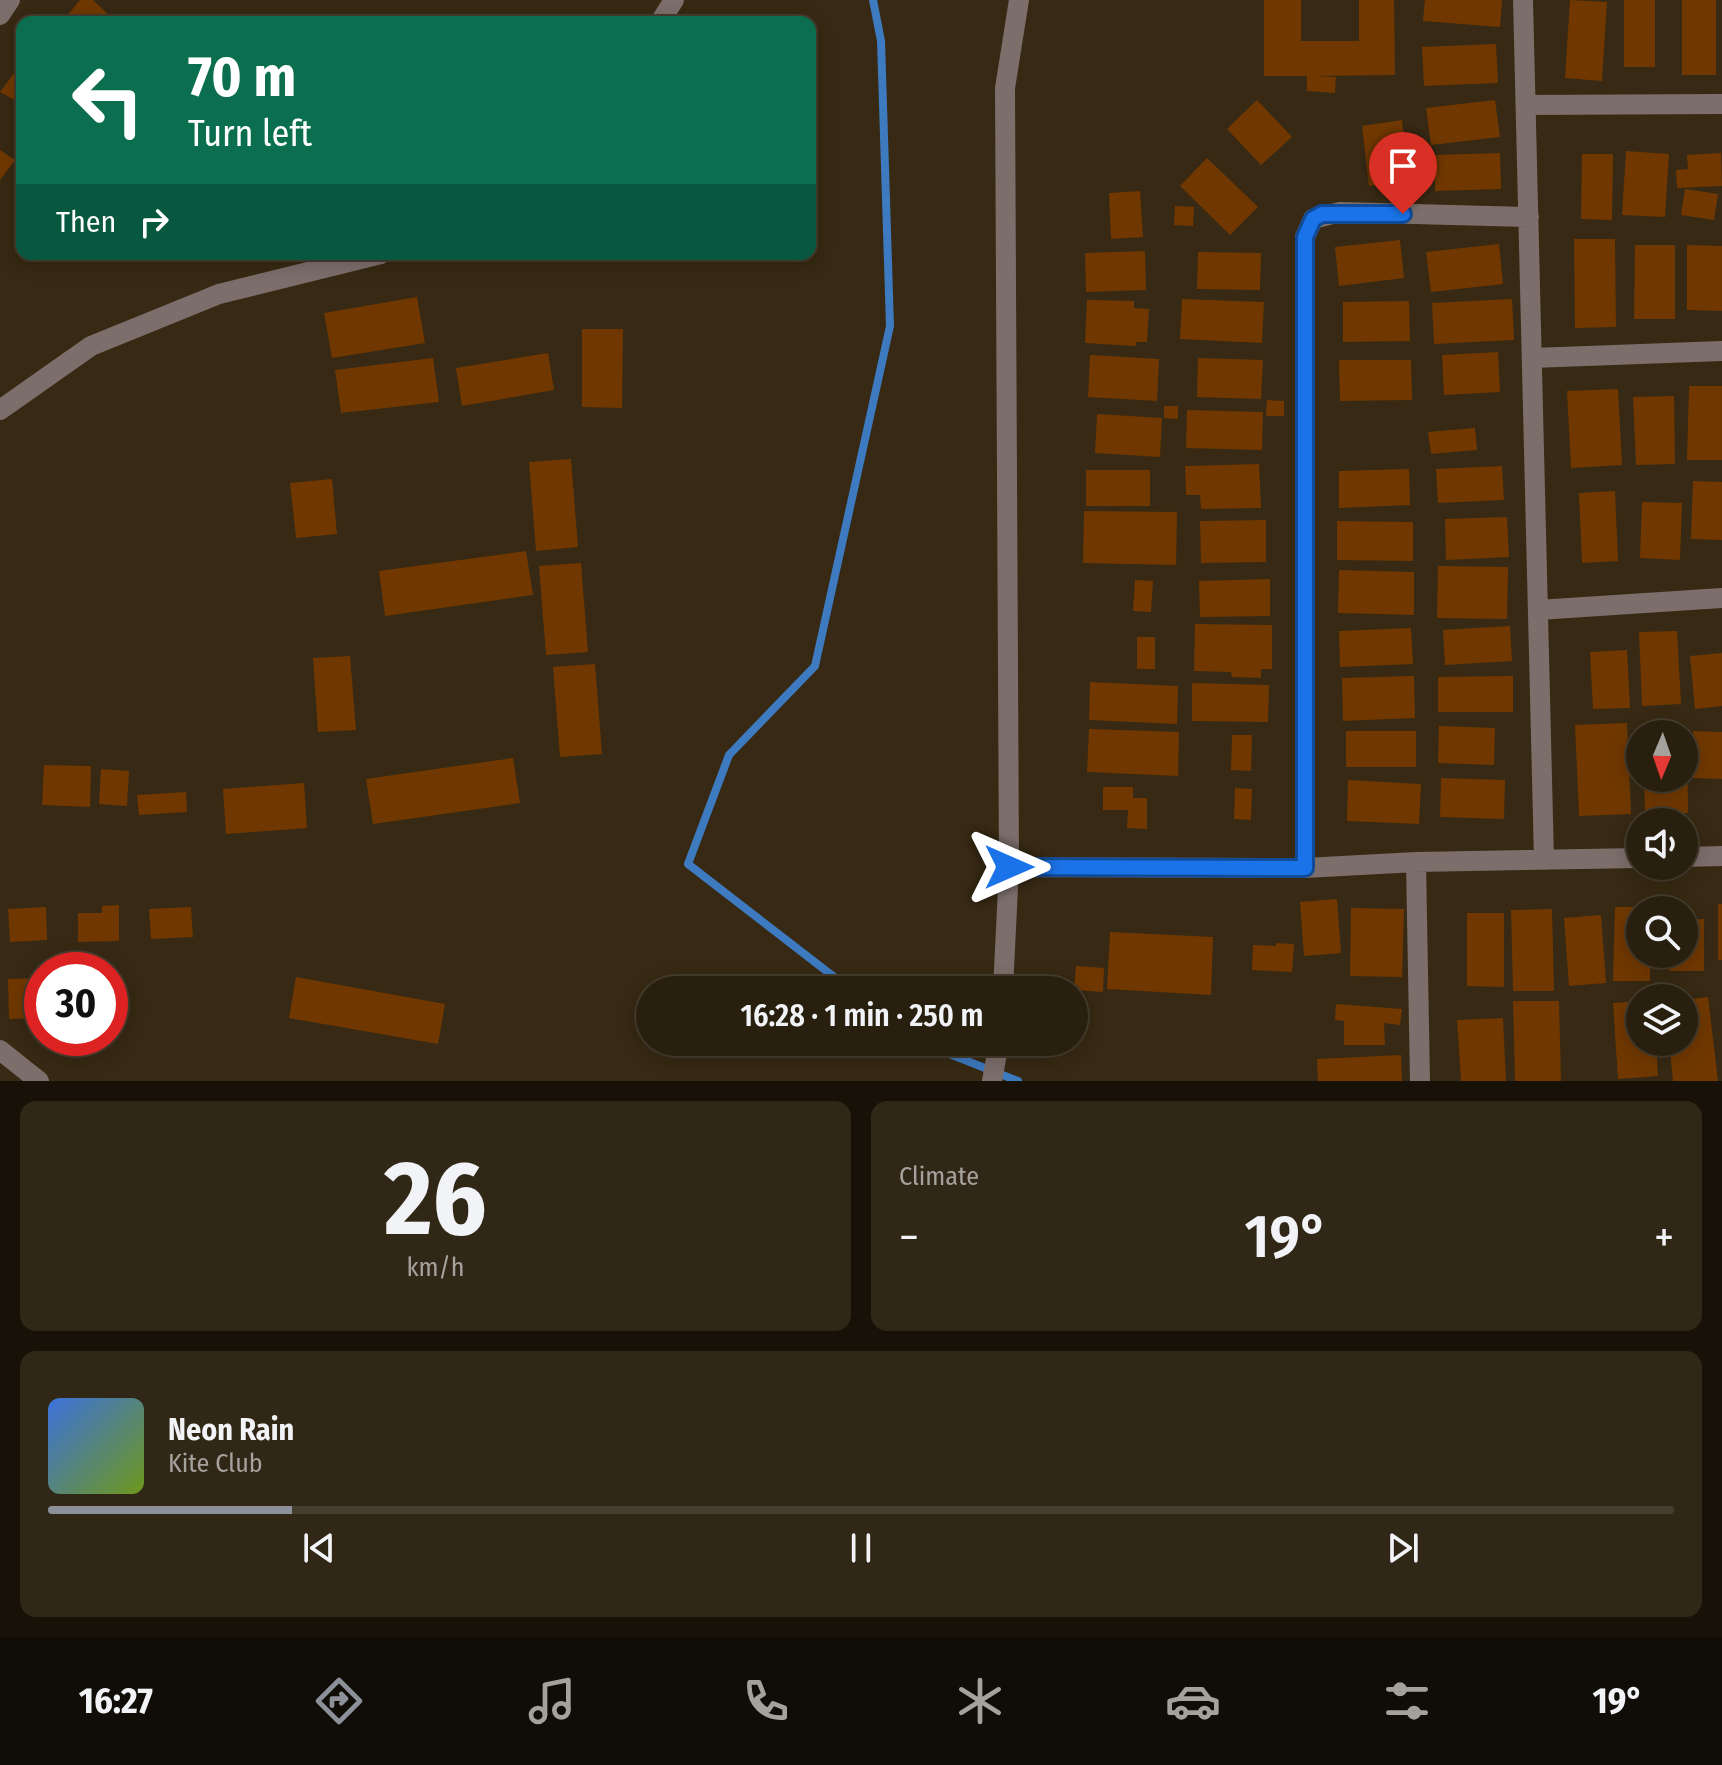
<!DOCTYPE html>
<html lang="en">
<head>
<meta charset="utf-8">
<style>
	:root { --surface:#291f0e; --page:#312717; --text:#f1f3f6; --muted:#a5a29e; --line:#453d2e; --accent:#8c9099 }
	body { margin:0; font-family:"Fira Sans Condensed",sans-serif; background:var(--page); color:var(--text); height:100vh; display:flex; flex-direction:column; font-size:30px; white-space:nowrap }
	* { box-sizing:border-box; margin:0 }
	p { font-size:26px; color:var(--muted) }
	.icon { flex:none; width:44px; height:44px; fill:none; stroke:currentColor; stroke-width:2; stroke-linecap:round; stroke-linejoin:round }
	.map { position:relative; height:1081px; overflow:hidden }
	.drawer { display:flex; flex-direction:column; gap:20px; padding:20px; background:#171108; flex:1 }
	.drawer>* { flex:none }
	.hud { position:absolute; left:16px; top:16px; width:800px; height:244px; border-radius:16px; box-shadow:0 4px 20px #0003,0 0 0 2px var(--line); background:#0b6e4f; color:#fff; overflow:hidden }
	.needle { width:52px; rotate:182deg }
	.controls { position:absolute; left:1626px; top:720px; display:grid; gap:16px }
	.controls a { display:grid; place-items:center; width:72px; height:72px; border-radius:50%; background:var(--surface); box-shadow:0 4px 20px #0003,0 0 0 2px var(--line); font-size:40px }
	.speed { position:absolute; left:24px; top:952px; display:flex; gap:16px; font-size:40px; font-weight:700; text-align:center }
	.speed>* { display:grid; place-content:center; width:104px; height:104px; border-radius:50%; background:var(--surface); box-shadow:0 4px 20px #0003,0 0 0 2px var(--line); line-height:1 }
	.speed .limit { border:12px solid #d22; background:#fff; color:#111 }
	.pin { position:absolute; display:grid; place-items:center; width:68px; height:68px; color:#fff; margin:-82px -34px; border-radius:50% 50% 50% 0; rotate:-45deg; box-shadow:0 0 8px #0007 }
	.pin .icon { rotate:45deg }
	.me { position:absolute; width:88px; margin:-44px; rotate:90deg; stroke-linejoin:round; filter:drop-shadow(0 0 6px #0008) }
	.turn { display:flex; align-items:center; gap:28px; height:168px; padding:0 40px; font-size:36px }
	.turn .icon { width:104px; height:104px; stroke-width:2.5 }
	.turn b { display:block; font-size:56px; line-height:68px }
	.then { display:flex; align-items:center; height:76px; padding:0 40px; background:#0003; gap:16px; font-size:30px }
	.big { font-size:60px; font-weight:600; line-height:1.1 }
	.drawer .widget { flex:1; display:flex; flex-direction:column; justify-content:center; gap:12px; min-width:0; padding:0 28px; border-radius:16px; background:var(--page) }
	.drawer .dial { align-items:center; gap:0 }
	.dial b { font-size:104px; line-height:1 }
	.song { display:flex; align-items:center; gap:24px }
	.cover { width:96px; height:96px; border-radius:12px; background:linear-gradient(135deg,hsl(220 70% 55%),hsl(80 70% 35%)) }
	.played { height:8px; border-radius:4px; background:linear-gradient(90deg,var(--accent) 15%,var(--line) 15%) }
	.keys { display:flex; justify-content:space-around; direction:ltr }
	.heat { display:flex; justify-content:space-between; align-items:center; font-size:44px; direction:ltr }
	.drawer .tiles { flex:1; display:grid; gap:20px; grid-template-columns:1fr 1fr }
	.widget:last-child { grid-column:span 2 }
	.trip { position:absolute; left:636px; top:976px; width:452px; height:80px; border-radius:40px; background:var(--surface); box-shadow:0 4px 20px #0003,0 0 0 2px var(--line); font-weight:600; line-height:80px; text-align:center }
	.dock { display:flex; height:128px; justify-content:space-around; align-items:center; background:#100c06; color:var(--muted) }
	.dock .icon { width:56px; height:56px }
	.dock .current { color:var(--accent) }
	.dock b { font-size:36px; color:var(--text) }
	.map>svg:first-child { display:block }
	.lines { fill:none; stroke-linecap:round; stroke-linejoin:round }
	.stream { stroke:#3d7abf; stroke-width:8 }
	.building { fill:#703800 }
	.minor { stroke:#7c6e6b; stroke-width:20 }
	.route-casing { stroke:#114b97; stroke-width:20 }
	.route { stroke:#1a73e8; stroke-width:14 }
</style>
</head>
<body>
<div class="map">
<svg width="1722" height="1081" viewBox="0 0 1722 1081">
	<rect width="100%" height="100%" fill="#372913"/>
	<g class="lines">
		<path class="stream" d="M851,990L688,864L729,755L815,666L890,326L881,41L873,0
			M919,1042L1018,1081"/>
	</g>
	<path class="building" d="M80,0H93L112,18L110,22H62Z
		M1264,0H1301V41H1359V0H1394L1395,75L1315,76L1336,77L1335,93L1307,91V76H1264Z
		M1425,0H1502L1500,27L1423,21Z
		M1570,0L1607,2L1602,81L1565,78Z
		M1624,0H1655V67H1624Z
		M1682,0H1716V75H1682Z
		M1496,44L1498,83L1424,86L1422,47Z
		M20,65L22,67V104L0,92Z
		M1257,100L1292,137L1261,165L1227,129Z
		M1495,100L1500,137L1431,145L1426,108Z
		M1402,120L1409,181L1369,186L1362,126Z
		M0,150L15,160L0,180Z
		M1626,151L1669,154L1665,217L1622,215Z
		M1500,153L1501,189L1435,191L1434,155Z
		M1721,153L1722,186L1677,188L1676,170L1688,169L1687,155Z
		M1582,154H1613L1612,220L1581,219Z
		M1207,158L1258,207L1230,235L1180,186Z
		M1685,189L1718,194L1714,220L1681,215Z
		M1140,191L1143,237L1111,239L1109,193Z
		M1175,206L1194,207L1193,226L1174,225Z
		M1574,239H1615L1616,327L1575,328Z
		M1400,240L1404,278L1339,286L1335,247Z
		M1499,244L1503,284L1431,292L1426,252Z
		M1635,245H1675V319H1634Z
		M1687,245L1722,246V311L1687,310Z
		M1145,251L1146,290L1086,292L1085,253Z
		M1198,252L1261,253L1260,290L1197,289Z
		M417,297L425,343L332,358L324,313Z
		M1182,299L1264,302L1262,343L1180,339Z
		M1512,299L1514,340L1434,344L1432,303Z
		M1087,300L1134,301V308L1149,309L1147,342H1136V346L1085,343Z
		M1409,301L1410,341L1343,342V302Z
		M582,329H623L622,408L582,407Z
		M1498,352L1500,392L1444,395L1442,355Z
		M548,353L554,390L462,406L456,368Z
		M1090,355L1159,359L1157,401L1088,397Z
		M433,358L439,402L341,413L335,370Z
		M1198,358L1263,360L1261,399L1197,397Z
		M1339,360H1411L1412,400L1340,401Z
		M1689,386H1722V460H1687Z
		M1618,389L1622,465L1571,468L1567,391Z
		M1674,396L1675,464L1636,465L1633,397Z
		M1267,400L1284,401V416H1266Z
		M1164,406H1178V419L1164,418Z
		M1187,410L1263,412L1262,450L1186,448Z
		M1097,414L1162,418L1160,457L1095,453Z
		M1475,428L1477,450L1431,454L1428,432Z
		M571,459L578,547L536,551L529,462Z
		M1259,464L1261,508L1201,509L1200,495H1186L1185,466Z
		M1502,466L1504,500L1438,503L1436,469Z
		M1409,469L1410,505L1339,508V471Z
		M1086,470H1150V506H1086Z
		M332,479L337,534L296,538L290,483Z
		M1693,481L1722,482V540L1691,539Z
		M1615,491L1618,561L1582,563L1579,493Z
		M1642,502L1682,503L1680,560L1640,558Z
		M1084,511L1177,512L1176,565L1083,563Z
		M1507,517L1509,557L1446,560L1445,519Z
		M1266,520V562L1201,563L1200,521Z
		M1337,521L1413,522V561L1337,560Z
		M526,551L533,595L385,616L379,571Z
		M581,563L588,652L546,655L539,566Z
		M1438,566L1508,567L1507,619L1437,618Z
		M1339,570L1414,572V615L1338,613Z
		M1270,579V616L1200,617L1199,581Z
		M1135,580L1153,581L1151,612L1133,611Z
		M1195,624L1272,625V669H1261V678L1232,677L1231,672L1194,671Z
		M1510,626L1512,661L1445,665L1443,630Z
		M1411,628L1413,664L1340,667L1339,631Z
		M1677,631L1681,704L1642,706L1639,632Z
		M1137,637H1155V669H1137Z
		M1627,650L1630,708L1593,709L1590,652Z
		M1722,653V706L1695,709L1690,656Z
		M350,656L356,730L318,732L313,658Z
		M595,664L602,754L560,757L553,667Z
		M1414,676L1415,718L1343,721L1342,678Z
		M1513,676V712H1438V677Z
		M1090,682L1178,686L1177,724L1089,720Z
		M1192,683L1269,685L1268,722L1192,721Z
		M1627,723L1631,814L1579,816L1575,725Z
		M1439,726L1495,728L1494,765L1438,763Z
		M1089,729L1179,732L1178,776L1087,772Z
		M1687,729L1688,813L1645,814L1644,778H1684V734H1643V730Z
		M1346,731H1416V767H1346Z
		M1693,731L1722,732V779L1691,778Z
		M1232,735H1252L1251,771L1231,770Z
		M513,758L520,803L373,824L366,779Z
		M44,765L91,766L90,807L42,805Z
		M101,769L129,771L127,806L99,804Z
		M1441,778L1505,780L1504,819L1440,817Z
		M1348,780L1421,784L1419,824L1347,821Z
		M304,783L307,828L226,834L223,789Z
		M1103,787H1133V798H1147V829L1127,828L1128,810H1103Z
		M1235,788L1252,789L1251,820L1234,819Z
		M186,792L187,812L139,815L137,795Z
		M1337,899L1341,953L1304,956L1300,902Z
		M1718,904H1722V960H1718Z
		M119,905V941L78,942V913H102V906Z
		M46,907L47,940L10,942L8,909Z
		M191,907L193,937L151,939L149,909Z
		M1615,907H1640V954H1650V981H1613Z
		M1351,908L1404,909L1402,977L1350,976Z
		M1552,909L1554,991H1513L1511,910Z
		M1467,913H1504V987L1467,986Z
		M1601,915L1606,983L1569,986L1564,918Z
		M1684,919H1704V971H1669V954H1684Z
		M1110,932L1213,937L1211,995L1107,989Z
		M1276,943L1294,944L1292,972L1252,970L1253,945L1276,946Z
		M1076,966L1104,968L1103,992L1074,990Z
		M120,976L121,1006H110V977Z
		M296,977L445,1004L438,1044L289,1018Z
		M42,978V1018L9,1019L8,979Z
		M1708,997L1718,1081H1673L1669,1042H1684V1000Z
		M1513,1001H1559L1561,1081H1515Z
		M1640,1001V1042H1656L1658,1076L1618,1079L1613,1003Z
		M1336,1004L1402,1009L1400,1025L1384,1023L1385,1045H1344V1021L1335,1020Z
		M1503,1018L1506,1081H1461L1457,1020Z
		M1401,1055L1402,1081H1318L1317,1059Z"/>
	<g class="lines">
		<path class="minor" d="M1523,0L1544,860
			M0,15L10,0
			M660,22L674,0
			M1526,105L1722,104
			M1532,358L1722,351
			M0,410L91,346L219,294L381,254
			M1538,610L1722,598
			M1684,857L1722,856
			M1416,862L1420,1081
			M1009,867L1305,868L1416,862L1640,858
			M1305,868V237L1313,219L1340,212L1529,217
			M1003,990L1009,867L1005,88L1019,0
			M0,1050L39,1081
			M992,1081L999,1042"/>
	</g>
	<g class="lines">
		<defs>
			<path id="route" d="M1009,867L1305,868V237L1313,219L1322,214H1403"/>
		</defs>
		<use href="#route" class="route-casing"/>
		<use href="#route" class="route"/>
	</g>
</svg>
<div class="controls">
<a><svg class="needle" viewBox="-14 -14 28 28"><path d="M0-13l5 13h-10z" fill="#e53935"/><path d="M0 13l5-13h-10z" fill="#a5a29e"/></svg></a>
<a><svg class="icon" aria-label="sound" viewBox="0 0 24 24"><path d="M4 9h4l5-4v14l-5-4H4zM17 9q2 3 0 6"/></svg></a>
<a><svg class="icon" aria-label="search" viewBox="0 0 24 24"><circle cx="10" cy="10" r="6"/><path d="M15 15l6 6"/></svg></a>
<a><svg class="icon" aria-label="layers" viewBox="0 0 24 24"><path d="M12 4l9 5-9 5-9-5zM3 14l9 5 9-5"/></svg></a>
</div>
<div class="speed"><div class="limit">30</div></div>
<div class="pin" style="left:1403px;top:214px;background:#d93025"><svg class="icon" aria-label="arrive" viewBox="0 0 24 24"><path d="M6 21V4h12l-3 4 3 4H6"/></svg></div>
<svg class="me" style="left:1009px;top:867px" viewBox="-20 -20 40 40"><path d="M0-17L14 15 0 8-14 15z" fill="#1a73e8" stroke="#fff" stroke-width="4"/></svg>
<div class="trip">16:28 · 1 min · 250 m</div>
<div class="hud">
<div class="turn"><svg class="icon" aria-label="left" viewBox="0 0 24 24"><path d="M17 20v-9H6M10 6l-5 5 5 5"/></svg><div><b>70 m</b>Turn left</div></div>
<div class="then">Then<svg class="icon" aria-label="right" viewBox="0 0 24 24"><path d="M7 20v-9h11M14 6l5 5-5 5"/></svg></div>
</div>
</div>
<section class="drawer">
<div class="tiles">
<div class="widget dial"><b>26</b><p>km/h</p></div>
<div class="widget"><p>Climate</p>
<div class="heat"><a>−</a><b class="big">19°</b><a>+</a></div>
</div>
<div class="widget">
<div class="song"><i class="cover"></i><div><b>Neon Rain</b><p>Kite Club</p></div></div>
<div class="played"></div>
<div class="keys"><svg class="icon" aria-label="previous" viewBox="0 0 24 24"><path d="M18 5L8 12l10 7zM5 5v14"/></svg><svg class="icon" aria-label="pause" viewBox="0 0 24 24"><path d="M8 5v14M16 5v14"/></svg><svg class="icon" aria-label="next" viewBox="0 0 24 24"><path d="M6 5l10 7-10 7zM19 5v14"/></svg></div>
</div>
</div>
</section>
<nav class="dock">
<b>16:27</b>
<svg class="icon current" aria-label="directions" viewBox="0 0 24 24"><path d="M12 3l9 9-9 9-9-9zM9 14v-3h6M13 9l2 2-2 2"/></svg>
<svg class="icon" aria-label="music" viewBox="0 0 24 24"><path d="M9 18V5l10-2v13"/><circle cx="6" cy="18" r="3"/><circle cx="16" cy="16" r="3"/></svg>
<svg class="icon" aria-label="phone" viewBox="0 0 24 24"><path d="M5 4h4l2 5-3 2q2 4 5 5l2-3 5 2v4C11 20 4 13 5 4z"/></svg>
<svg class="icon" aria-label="climate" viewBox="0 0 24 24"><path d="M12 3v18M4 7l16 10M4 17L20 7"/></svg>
<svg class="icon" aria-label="car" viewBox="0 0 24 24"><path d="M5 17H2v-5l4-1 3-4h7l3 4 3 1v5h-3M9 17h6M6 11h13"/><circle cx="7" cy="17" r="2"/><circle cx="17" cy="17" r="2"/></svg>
<svg class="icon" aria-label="filters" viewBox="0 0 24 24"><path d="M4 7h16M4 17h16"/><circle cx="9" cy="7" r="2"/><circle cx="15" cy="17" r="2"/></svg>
<b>19°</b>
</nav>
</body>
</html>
